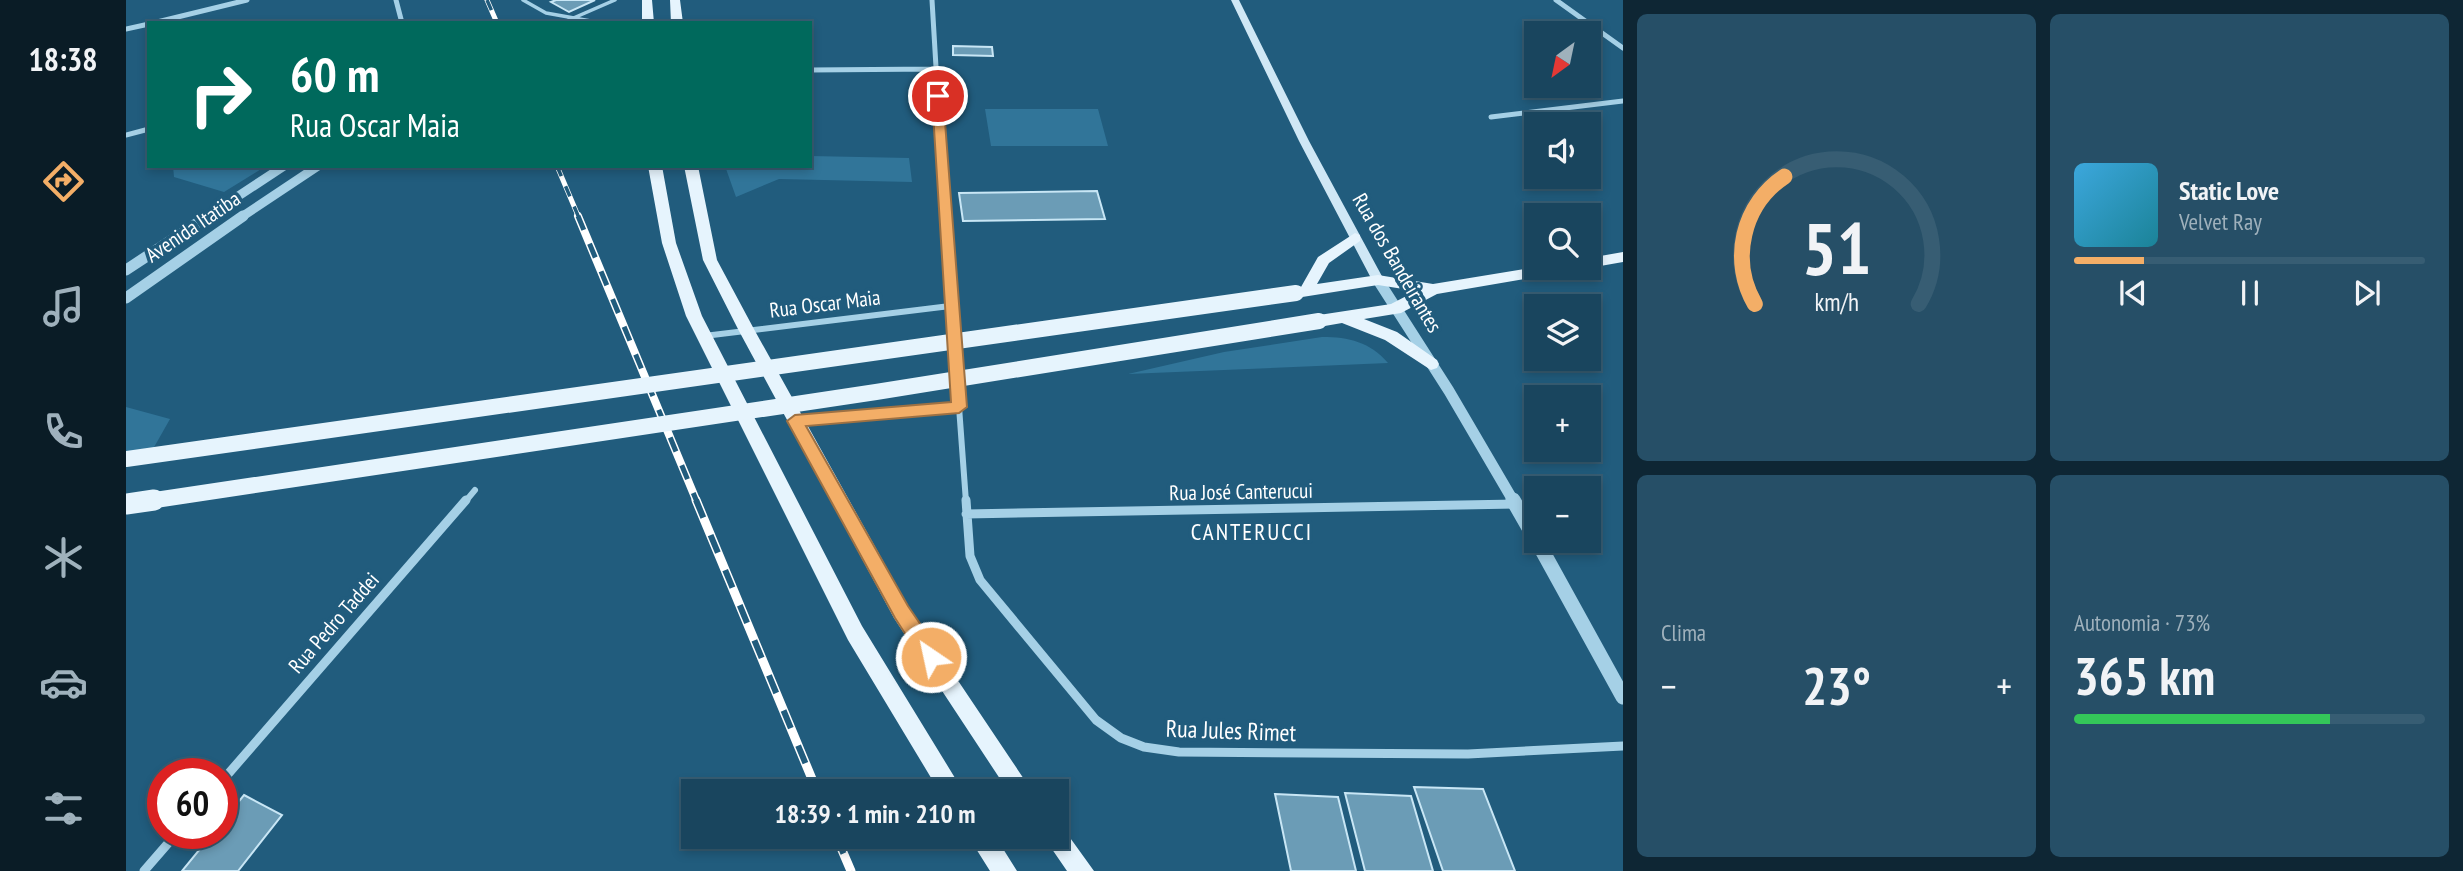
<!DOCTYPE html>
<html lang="pt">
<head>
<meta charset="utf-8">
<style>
	:root { --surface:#19455e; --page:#264f67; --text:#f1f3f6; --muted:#9fb1bc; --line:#375d73; --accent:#f3ae67 }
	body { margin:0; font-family:"PT Sans Narrow",sans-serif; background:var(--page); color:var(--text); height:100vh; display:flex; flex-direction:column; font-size:26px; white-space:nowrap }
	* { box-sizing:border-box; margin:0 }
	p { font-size:23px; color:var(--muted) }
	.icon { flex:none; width:38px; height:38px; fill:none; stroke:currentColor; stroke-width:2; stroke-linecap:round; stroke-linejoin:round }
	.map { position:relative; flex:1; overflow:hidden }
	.sheet { display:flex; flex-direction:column; gap:14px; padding:14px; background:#0e2634; width:840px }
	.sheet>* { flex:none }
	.banner { position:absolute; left:21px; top:21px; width:665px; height:147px; border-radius:0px; box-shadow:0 4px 10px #0003,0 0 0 2px var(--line); background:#00695c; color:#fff; overflow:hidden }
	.needle { width:46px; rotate:213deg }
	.tools { position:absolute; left:1398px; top:21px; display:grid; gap:14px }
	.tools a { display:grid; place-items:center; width:77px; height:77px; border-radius:0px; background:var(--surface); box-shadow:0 4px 10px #0003,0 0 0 2px var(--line); font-size:35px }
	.speed { position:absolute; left:21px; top:758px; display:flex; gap:14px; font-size:35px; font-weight:700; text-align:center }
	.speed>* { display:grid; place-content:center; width:91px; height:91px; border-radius:50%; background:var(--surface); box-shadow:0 4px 10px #0003,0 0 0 2px var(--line); line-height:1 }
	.speed .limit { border:10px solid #d22; background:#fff; color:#111 }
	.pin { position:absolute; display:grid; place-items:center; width:60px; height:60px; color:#fff; margin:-30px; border:4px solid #fff; border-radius:50%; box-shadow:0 2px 7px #0007 }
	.me { position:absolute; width:77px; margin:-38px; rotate:326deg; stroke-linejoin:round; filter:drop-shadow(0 0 5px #0008) }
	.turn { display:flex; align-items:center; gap:24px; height:147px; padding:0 28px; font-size:32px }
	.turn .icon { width:91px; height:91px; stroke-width:2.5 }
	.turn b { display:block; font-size:49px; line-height:60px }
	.big { font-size:52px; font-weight:700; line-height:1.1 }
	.sheet .widget { flex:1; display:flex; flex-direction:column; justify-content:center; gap:10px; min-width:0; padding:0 24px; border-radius:10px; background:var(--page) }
	.sheet .dial { align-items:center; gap:0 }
	.dial svg { height:182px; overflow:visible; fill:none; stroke:var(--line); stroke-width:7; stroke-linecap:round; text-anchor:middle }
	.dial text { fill:var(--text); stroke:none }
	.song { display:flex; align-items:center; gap:21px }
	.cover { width:84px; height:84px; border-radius:10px; background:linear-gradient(135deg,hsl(200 70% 55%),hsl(190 70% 35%)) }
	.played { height:7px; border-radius:4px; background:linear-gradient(90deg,var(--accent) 20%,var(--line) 20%) }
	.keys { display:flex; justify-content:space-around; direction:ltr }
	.heat { display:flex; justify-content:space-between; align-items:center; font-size:38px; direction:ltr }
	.charge { height:10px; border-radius:5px; background:linear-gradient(90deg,#34c759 73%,var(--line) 0) }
	.sheet .tiles { flex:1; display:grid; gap:14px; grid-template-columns:repeat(2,1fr) }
	.trip { position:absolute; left:555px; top:779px; width:388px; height:70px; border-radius:0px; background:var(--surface); box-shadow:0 4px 10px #0003,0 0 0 2px var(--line); font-weight:700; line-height:70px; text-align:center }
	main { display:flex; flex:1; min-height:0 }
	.menu { display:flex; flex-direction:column; width:126px; justify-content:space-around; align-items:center; background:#0a1c26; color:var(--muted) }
	.menu .icon { width:49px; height:49px }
	.menu .selected { color:var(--accent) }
	.menu b { font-size:32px; color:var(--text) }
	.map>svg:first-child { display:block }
	.green { fill:#317599 }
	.building { fill:#6b9cb6; stroke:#c8e6f5; stroke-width:2 }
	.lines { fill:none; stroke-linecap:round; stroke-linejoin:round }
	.service { stroke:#a5d0e6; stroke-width:3.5 }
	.minor-far2 { stroke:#a5d0e6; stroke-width:5 }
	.minor-far1 { stroke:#a5d0e6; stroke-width:6 }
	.minor { stroke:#a5d0e6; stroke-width:9 }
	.tertiary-far2 { stroke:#a5d0e6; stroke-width:9 }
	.tertiary-far1 { stroke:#a5d0e6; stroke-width:11 }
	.tertiary { stroke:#a5d0e6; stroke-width:15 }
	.secondary { fill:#cfe7f5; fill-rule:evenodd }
	.primary { fill:#e6f4fd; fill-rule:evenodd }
	.rail-far2-casing { stroke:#fff; stroke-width:5 }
	.rail-far1-casing { stroke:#fff; stroke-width:8 }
	.rail-casing { stroke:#fff; stroke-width:9 }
	.rail-far2 { stroke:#215c7d; stroke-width:3.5; stroke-dasharray:11; stroke-linecap:butt }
	.rail-far1 { stroke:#215c7d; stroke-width:5; stroke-dasharray:15; stroke-linecap:butt }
	.rail { stroke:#215c7d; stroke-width:6; stroke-dasharray:19; stroke-linecap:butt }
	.primary-bridge-far1 { stroke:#e6f4fd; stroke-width:16 }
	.primary-bridge { stroke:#e6f4fd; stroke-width:21 }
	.route { fill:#f3ae67; stroke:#9e7143; stroke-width:2 }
	.labels { text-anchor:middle; stroke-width:7; stroke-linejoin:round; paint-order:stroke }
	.street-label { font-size:21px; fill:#fff; stroke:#215c7d }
	.neighbourhood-label { font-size:23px; letter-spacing:2px; fill:#fff; stroke:#215c7d }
	.near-street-label { font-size:24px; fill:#fff; stroke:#215c7d }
</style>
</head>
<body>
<main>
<nav class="menu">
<b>18:38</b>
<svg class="icon selected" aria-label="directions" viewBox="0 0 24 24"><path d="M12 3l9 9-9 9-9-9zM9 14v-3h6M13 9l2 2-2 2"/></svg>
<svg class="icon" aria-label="music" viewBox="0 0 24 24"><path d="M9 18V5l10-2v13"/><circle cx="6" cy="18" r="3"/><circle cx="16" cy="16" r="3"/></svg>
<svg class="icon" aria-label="phone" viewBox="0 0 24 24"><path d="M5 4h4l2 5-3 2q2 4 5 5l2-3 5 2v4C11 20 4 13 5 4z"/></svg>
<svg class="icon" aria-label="climate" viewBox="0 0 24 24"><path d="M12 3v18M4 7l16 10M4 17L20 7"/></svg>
<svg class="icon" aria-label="car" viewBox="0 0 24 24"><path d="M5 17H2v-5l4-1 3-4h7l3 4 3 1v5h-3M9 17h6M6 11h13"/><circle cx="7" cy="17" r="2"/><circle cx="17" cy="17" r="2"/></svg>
<svg class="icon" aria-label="filters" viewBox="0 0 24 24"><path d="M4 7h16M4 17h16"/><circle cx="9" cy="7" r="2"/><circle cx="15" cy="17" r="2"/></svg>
</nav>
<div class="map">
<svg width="1497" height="871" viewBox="0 0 1497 871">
	<rect width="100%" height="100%" fill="#215c7d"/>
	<path class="green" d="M859,109H972L982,146H865Z
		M684,156L783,158L786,182L653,179L610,197L599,166H684Z
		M47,166H140L98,192L48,177Z
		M1196,337C1223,337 1244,342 1262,363L1002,374L1098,352Z
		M0,407L44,419L27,449L0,453Z"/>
	<path class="building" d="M430,0H469L443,12L425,2Z
		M827,46L866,47L867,56L827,55Z
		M971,191L979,219L837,221L833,193Z
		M1288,787L1357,789L1389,871H1317Z
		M1219,793L1285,796L1307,871H1239Z
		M1149,794L1212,797L1230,871H1165Z
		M118,795L156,815L112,871H56L87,833H96V822Z"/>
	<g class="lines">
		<path class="service" d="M397,0L420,13L476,23
			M436,23L489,0"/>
		<path class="minor-far2" d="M270,0L276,23
			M806,0L819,218
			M1430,0L1497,48
			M27,23L121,0
			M0,29L23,24
			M684,70L810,69
			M1365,117L1497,101
			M0,135L23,129"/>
		<path class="minor-far1" d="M819,216L840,502
			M578,336L824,306
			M669,421L833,407
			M339,502L349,490"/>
		<path class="minor" d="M840,500L844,556L854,580L970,720L995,738L1018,747L1053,752L1342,754L1497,746
			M840,514L1390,504
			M96,781L340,500
			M18,871L51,833"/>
		<path class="tertiary-far2" d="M79,218L158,166
			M114,218L192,166"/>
		<path class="tertiary-far1" d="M0,270L82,216
			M1252,280L1323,391L1388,502
			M0,298L117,216"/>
		<path class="tertiary" d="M1387,500L1410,540
			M1411,541L1497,697"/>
		<path class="secondary" d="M1105,0H1113L1183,141L1258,280L1256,283H1248L1246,280L1173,141Z"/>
		<path class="primary" d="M516,0H526L528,23H516Z
			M544,0H554L557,23H545Z
			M522,166H536L550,243L576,316L736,626L837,791H813L722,640L560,316L536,243Z
			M558,166H572L591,260L629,331L782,606L906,791H882L768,618L613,331L577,260Z
			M1229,233L1234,235V241L1203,263L1191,284L1252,275L1307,284L1410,267L1440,268L1433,273L1311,294L1275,313L1238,319L1271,332L1311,360L1313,364L1311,368L1305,370L1259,340L1216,323L1193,327L1185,321L1193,315L1265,304L1290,291L1252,285L1170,298L1162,293L1165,289L1175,287L1192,257Z
			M1497,252V262L1463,268H1462L1463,258Z
			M931,825L937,828L968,871H941L917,836H931Z
			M842,836H869L891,871H864Z"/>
		<defs>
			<path id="rail-far2" d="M361,0L371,23
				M431,166L453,218"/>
			<path id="rail-far1" d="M452,216L571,502"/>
			<path id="rail" d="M570,500L691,791
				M710,836L725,871"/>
		</defs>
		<use href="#rail-far2" class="rail-far2-casing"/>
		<use href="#rail-far1" class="rail-far1-casing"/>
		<use href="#rail" class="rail-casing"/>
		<use href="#rail-far2" class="rail-far2"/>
		<use href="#rail-far1" class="rail-far1"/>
		<use href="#rail" class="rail"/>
		<path class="primary-bridge-far1" d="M0,459L1170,293
			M16,502L750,392L1193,321"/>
		<path class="primary-bridge" d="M0,504L28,500"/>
	</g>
	<path class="route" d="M812,92L817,96L841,407L833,413L680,426L782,606L812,650L815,657L812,663L805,665L798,663L769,618L661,421L669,415L825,402L806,96Z"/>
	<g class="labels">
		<g class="street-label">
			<text transform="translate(67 227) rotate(-34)" y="7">Avenida Itatiba</text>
			<text transform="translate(1271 263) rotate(60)" y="7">Rua dos Bandeirantes</text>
			<text transform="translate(699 304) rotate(-7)" y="7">Rua Oscar Maia</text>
			<text transform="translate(1115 492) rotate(-1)" y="7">Rua José Canterucui</text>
			<text transform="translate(208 623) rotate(-49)" y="7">Rua Pedro Taddei</text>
		</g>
		<g class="neighbourhood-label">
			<text x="1126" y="540">CANTERUCCI</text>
		</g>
		<g class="near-street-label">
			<text transform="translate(1105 731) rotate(2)" y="8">Rua Jules Rimet</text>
		</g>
	</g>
</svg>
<div class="tools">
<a><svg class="needle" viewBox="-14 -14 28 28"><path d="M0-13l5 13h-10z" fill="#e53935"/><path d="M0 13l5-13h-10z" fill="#9fb1bc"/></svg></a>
<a><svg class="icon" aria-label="sound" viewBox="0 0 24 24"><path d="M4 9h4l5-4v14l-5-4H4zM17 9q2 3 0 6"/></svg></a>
<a><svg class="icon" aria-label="search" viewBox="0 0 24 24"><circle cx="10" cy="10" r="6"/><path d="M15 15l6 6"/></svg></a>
<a><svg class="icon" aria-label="layers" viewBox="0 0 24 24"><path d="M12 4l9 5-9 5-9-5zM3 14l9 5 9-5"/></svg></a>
<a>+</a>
<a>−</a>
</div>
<div class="speed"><div class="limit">60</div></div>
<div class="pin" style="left:812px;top:96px;background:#d93025"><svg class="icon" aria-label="arrive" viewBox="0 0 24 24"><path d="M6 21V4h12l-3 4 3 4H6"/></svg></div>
<svg class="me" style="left:805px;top:657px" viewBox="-20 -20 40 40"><circle r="17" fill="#f3ae67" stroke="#fff" stroke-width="3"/><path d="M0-11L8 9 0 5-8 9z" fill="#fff"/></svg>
<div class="trip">18:39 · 1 min · 210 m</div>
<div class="banner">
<div class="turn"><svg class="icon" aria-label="right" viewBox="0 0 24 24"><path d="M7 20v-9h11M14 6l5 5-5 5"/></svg><div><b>60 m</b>Rua Oscar Maia</div></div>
</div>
</div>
<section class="sheet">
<div class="tiles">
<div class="widget dial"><svg viewBox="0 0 100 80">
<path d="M14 69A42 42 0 1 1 86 69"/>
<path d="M14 69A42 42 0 0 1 27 13" stroke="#f3ae67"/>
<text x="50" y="56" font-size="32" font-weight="700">51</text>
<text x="50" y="72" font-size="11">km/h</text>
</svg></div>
<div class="widget">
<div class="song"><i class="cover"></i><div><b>Static Love</b><p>Velvet Ray</p></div></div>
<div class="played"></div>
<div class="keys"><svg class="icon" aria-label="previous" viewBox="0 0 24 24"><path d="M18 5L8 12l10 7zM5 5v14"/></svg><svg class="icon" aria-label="pause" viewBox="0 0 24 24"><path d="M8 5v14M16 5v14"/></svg><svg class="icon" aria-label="next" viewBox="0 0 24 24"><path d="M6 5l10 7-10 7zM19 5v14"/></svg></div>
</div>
<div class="widget"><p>Clima</p>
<div class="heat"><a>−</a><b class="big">23°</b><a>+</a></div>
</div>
<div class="widget"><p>Autonomia · 73%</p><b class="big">365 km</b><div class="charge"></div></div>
</div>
</section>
</main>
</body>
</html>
